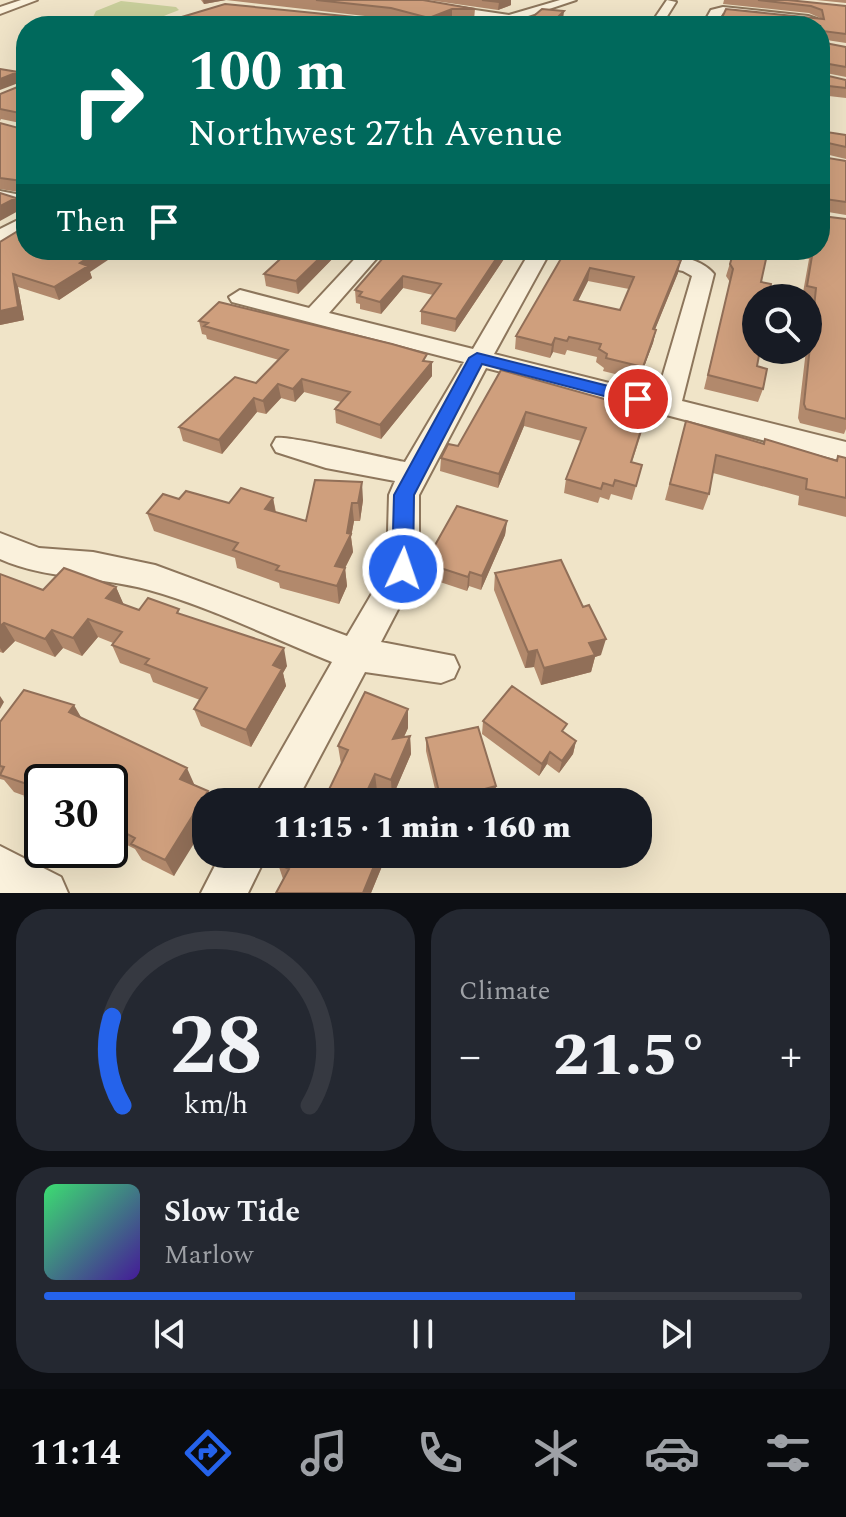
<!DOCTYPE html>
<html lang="en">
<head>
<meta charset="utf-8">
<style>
	:root { --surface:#171b24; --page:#242831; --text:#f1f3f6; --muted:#9ea1a6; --line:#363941; --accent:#2563eb }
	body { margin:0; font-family:Spectral,serif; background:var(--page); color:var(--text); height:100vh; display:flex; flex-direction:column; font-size:30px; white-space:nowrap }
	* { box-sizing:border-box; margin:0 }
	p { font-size:26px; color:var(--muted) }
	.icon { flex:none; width:44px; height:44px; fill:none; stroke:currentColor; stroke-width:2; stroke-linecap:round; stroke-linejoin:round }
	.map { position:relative; height:893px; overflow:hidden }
	.drawer { display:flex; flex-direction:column; gap:16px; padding:16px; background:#0d0f14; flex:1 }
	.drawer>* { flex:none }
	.hud { position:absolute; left:16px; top:16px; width:814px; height:244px; border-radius:32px; box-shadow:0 8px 32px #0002; background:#00695c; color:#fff; overflow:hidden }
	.controls { position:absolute; left:742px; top:284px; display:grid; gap:16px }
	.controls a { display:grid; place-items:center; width:80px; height:80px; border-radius:50%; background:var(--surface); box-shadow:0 8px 32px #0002; font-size:40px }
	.speed { position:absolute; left:24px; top:764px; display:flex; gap:16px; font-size:40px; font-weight:700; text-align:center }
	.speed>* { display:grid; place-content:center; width:104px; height:104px; border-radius:50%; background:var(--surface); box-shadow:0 8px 32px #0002; line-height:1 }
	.speed .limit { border:4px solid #111; border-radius:12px; background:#fff; color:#111 }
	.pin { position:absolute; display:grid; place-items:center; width:68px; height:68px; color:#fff; margin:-34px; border:4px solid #fff; border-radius:50%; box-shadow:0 2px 8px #0007 }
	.me { position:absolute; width:88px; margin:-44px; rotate:3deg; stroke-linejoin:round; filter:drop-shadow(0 0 6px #0008) }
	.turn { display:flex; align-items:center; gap:28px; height:168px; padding:0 40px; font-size:36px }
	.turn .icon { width:104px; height:104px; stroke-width:2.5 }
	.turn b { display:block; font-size:56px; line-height:68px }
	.then { display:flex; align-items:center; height:76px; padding:0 40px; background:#0003; gap:16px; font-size:30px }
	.big { font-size:60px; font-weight:800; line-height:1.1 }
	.drawer .widget { flex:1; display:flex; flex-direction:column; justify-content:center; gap:12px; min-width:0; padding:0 28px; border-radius:32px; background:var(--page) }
	.drawer .dial { align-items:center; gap:0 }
	.dial svg { height:208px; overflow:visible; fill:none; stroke:var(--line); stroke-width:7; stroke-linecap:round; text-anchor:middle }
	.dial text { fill:var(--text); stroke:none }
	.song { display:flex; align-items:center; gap:24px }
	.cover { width:96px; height:96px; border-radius:12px; background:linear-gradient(135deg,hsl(140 70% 55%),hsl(260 70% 35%)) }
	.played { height:8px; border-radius:4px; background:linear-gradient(90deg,var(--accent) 70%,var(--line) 70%) }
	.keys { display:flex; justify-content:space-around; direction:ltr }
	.heat { display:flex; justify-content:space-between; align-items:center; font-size:44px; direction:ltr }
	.drawer .tiles { flex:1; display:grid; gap:16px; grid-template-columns:1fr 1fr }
	.widget:last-child { grid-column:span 2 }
	.trip { position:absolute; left:192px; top:788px; width:460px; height:80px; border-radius:32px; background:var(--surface); box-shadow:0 8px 32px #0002; font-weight:800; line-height:80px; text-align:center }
	.tab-bar { display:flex; height:128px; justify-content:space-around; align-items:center; background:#090b0e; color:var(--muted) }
	.tab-bar .icon { width:56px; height:56px }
	.tab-bar .on { color:var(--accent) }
	.tab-bar b { font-size:36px; color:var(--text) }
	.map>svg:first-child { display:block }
	.green { fill:#c9cf9b }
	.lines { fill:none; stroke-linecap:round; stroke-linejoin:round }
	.minor-casing { stroke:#8d765c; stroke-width:4 }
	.minor { fill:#faf1dc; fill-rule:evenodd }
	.wall { fill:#b2896c; fill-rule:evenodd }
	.shaded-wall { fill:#916f58 }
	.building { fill:#cf9f7d; stroke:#916f58; stroke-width:2; fill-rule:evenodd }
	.route { fill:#2563eb; stroke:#184099; stroke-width:2 }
</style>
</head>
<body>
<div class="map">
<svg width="846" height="893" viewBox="0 0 846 893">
	<rect width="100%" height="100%" fill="#f0e4c8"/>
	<path class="green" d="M121,1L176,7L179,10C155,19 115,40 93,17L96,11Z"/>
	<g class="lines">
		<defs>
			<path id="minor" d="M21,0H37L0,14V7Z
				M381,0H407L509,15L560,0H576L498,26L490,23L494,20Z
				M667,0L676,2L661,26H600L574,21L580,18L650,25Z
				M723,7L808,16L817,19L819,26L723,13L714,26H702L711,10Z
				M0,191L26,196V208L0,201Z
				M26,216V230L0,243V229Z
				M363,250H384L329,313L473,349L531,250H551L494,354L657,395L692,276L683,271L603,254L600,250C630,250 694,249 714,274L682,401L846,442V462L486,368L419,495V569L381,642L454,656L459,667L454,678L441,683L365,672L296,802H252L332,662C274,639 208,606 149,590C99,576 47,580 0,559V533L39,548L93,552L155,565L347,636L387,568L389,495L395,481L326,468L276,452L272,445L276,438C288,435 383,458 405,462L464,362L232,302L229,297L240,290L309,308Z
				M0,846L61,877L68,893H0Z
				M221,854H267L248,893H201Z"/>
		</defs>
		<use href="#minor" class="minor-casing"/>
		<use href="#minor" class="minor"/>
	</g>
	<path class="wall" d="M201,0H422L475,9L474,20H452L436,26H419L391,19L226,0L204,4Z
		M428,0H511V5L498,10Z
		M724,0H788L846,6V43L820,39V18L809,13L723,4Z
		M816,0H846V3Z
		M820,42L846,47V77L821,72Z
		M26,73V196L25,193L0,189V123L22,129L25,126V124L1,119L0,121V94L25,84Z
		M820,74L846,80V98L820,95Z
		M820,131L846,135V159L821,153L822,157L846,161V215L822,211V216L846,219V429L844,434L800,423L798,418L806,350H808V329L811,301L808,300V298H802L809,259L768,251L761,282L768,298L757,366L763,389L758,402L704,389L730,282L726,276L734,250H820Z
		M0,242L90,272L92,278L59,300L18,287L24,320L0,325Z
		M285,250H341L298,294L266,286L264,274L285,254Z
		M390,250H510L455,332L421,324V311L433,295L403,288L381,314L360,309V304L356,303L355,290Z
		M661,250H699L697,254Z
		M562,258L678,273L655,329L656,330L653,343L639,380L603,371L604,368L596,362L597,357L567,350L565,355L553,352L550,358L515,349L516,336ZM588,281L629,289L620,310L578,301Z
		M199,321L427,361L432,376L381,439L336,423L335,409L341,402L304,392L295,402L281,398L266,414L257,412L222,454L183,441L179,427L256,383L279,360L207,339L206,335L202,334Z
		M501,370L644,425L632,462L642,465L632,500L611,494L609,500L600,497L598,503L564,493L566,479L581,441L524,426L498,488L440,471L441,458L458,446Z
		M686,421L763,444L765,439L836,460L838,456L846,458V517L798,505L799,496L713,473L709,494L703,510L665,500Z
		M315,480L363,500L360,521H354L351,537L353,552L345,568L347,586L339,604L280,588L279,583L237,568L235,558L154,531L147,513L179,499L229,503L273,498L276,512L306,521Z
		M507,521L505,535L481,590L469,586L467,591L425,577V563Z
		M495,573L601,655L595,657L591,672L541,685L534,667L525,668L494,590Z
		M0,574L43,590L116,587L123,604L139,610L181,614L287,666L283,673L286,686L251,747L201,726L194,709L200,700L153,682L150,674L120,663L112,645L113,643L98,637L82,656L63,648L55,657L15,641L3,653L0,652Z
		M82,718L195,785L208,791L212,802H206L174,876L142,860L135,849L119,841L110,828V820L116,811L110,808V782H42V814L25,796L14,792L4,780L0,779V722Z
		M483,721L565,733L576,741L573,754L559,773L547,764L539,776L482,734Z
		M408,728L404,737L410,736L411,754L392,798L377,791L341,764L338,746Z
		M426,738L496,786L494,798L484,801V802H438L426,751Z
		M387,854L371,893H276L283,879L278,864Z"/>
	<path class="shaded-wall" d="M203,0H226L204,4Z
		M505,0H511V5L498,10L499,2Z
		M452,9V20L436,26H429V18Z
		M564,11L563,20L557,26H549Z
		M385,20V26H364Z
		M18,72L21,82L0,90V79Z
		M16,198L20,210L0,221V206Z
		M100,250H123L90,272L92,278L59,300L54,287L80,263Z
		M328,250H341L298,294L296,281Z
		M502,250H510L455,332L456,319Z
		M681,260L678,273L650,342L653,329Z
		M590,268L588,281L572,313L574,300Z
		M13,274L18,287L24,320L0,325V311Z
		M403,276V288L381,314L380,302Z
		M656,330L653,343L639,380L643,367Z
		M555,338L553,352L550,358L552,345Z
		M432,362V376L381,439L380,425Z
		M302,379L304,392L295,402L293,389Z
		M278,384L281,398L266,414L263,401Z
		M254,398L257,412L222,454L219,440Z
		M526,412L524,426L498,488L499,474Z
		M362,482L363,500L360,521L358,503Z
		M273,498L276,516L265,509Z
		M352,503L354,521L351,537L353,552L337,584L335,566L347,533Z
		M507,521L505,535L481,590L482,576Z
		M345,568L347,586L339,604L337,586Z
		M470,572L469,586L467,591L468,577Z
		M116,587L124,605L106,598Z
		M88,619L98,637L82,656L73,638Z
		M4,623L15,641L3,653L0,648V626Z
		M52,630L63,648L55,657L45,639Z
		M606,639L601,655L595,657L591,672L541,685L544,668L589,643Z
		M284,648L287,666L283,673L286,686L251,747L246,730L273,665Z
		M537,650L534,667L525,668L528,652Z
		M0,696L4,702L0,709Z
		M74,705L85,724L69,712Z
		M408,709V728L394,758L393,739Z
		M410,736L411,754L392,798L391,780Z
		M576,741L573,754L559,773L562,761Z
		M550,752L547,764L539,776L542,764Z
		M187,768L195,786L180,779Z
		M375,774L377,791L372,802H362Z
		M496,786L494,798L480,802L481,790Z
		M464,790L463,802H440V796Z
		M208,791L212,802H206V824L174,876L165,860Z
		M379,854H387L371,893H363Z"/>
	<path class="building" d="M316,0H423L475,9H452L429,18L391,8Z
		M482,0H505L499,2Z
		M758,0H788L846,6V34L823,31L820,41V26H718L726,9L824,19L822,10L811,6Z
		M225,4L385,20L364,26H157L175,19Z
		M542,9L564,11L549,26H522Z
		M820,42L846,47V67L823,63L820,74Z
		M0,69L18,72L0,79Z
		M26,73V192L25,193L22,181L0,178V123L22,129L25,126V114L0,109V94L25,84Z
		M820,74L846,80V88L820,85Z
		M820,131L846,135V147L824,142L821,145L822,157L846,161V202L825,199L821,202L822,216L846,219V419L806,409L804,404L816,288L807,286L813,250H820Z
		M0,193L16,198L0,206Z
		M26,226V250H100L80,263L88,266L54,287L13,274L18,307L0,311V242Z
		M290,250H328L296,281L264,274Z
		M390,250H502L456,319L421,311L441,284L403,276L380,302L359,296L362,292L355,290Z
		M566,250H631L681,260L653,329L656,330L643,367L606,358L607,354L599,349L601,344L569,337L567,341L555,338L552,345L516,336ZM590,268L634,277L620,310L574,300Z
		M734,250H768L761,282L771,284L768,298H756V350H760L757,366L767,369L763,389L708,375L733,269L730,264Z
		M219,302L392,344L427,354L423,361L432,362L380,425L335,409L350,392L302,379L293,389L278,384L263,401L254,398L219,440L179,427L235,377L256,383L288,350L204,326L208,323L199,321Z
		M501,370L647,411L631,462L642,465L636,486L615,480L613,486L603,483L601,489L566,479L586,428L526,412L499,474L441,458L448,444L458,446Z
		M686,421L764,444L765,439L837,461L838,456L846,458V498L806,489L807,479L716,455L709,494L670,484Z
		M315,480L362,482L358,503H352L347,533L351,534L335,566L345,568L337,586L276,570L279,566L233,550L238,543L147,513L163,494L179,499L186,491L229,503L241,488L273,498L265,509L306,521Z
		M457,506L507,521L482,576L470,572L468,577L425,563Z
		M561,560L583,607L589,605L606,639L589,643L595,655L544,668L537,650L528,652L495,573Z
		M64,568L116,587L106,598L139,610L148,598L179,609L177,613L284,648L273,665L282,669L246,730L194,709L207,688L145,664L149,659L112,645L122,632L88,619L73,638L52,630L45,639L4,623L0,626V574L43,590Z
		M512,686L567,724L562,731L576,741L562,761L550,752L542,764L483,721Z
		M24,690L74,705L69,712L187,768L180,779L208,791L165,860L131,844L135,838L110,825V820L122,803L110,797V782H82L77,780L76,782H42V805L25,796L33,786L0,775L4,767L0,766V722Z
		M365,692L408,709L393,739L410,736L391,780L375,774L362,802H323L348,750L338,746Z
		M478,727L496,786L481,790L484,802H467L464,790L440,796L426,738Z
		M283,854H379L363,893H276L289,869L278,864Z"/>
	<path class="route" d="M477,353L644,395L647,399L638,405L482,364L414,495L413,569L410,575H395L392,569L394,495L469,358Z"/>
</svg>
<div class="controls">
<a><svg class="icon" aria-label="search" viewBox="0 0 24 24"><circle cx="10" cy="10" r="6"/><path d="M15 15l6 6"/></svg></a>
</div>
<div class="speed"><div class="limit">30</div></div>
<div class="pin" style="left:638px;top:399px;background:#d93025"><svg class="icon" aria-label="arrive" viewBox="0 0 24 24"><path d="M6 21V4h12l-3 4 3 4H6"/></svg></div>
<svg class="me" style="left:403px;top:569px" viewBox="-20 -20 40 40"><circle r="17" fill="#2563eb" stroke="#fff" stroke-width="3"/><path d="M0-11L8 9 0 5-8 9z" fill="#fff"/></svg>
<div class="trip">11:15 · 1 min · 160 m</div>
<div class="hud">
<div class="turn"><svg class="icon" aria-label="right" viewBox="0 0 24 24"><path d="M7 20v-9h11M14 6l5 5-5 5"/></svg><div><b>100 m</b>Northwest 27th Avenue</div></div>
<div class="then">Then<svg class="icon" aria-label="arrive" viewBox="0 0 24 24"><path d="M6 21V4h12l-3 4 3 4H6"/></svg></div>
</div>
</div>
<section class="drawer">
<div class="tiles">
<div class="widget dial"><svg viewBox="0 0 100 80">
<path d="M14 69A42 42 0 1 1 86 69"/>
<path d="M14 69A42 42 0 0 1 10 35" stroke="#2563eb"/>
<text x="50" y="56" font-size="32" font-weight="700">28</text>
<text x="50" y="72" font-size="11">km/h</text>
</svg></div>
<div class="widget"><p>Climate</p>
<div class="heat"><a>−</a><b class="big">21.5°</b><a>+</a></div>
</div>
<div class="widget">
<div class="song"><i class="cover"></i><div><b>Slow Tide</b><p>Marlow</p></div></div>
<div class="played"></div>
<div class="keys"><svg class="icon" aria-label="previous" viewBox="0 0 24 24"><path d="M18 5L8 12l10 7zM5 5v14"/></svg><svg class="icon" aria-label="pause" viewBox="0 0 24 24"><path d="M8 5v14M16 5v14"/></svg><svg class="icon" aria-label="next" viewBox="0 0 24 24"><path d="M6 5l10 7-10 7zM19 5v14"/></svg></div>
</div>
</div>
</section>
<nav class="tab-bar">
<b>11:14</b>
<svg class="icon on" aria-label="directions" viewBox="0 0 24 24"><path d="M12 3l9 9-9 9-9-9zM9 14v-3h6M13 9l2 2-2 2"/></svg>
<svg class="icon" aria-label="music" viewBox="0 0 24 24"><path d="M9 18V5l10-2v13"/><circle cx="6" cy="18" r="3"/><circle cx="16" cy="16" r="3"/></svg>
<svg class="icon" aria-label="phone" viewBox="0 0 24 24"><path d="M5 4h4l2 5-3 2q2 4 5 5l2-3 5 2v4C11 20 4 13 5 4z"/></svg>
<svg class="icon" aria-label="climate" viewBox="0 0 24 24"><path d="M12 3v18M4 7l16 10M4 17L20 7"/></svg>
<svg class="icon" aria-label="car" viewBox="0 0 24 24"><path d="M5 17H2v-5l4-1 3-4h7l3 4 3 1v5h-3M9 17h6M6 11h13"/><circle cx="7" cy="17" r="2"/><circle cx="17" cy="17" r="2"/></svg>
<svg class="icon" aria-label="filters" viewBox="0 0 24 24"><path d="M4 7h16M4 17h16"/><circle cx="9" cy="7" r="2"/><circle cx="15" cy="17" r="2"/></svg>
</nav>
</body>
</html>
